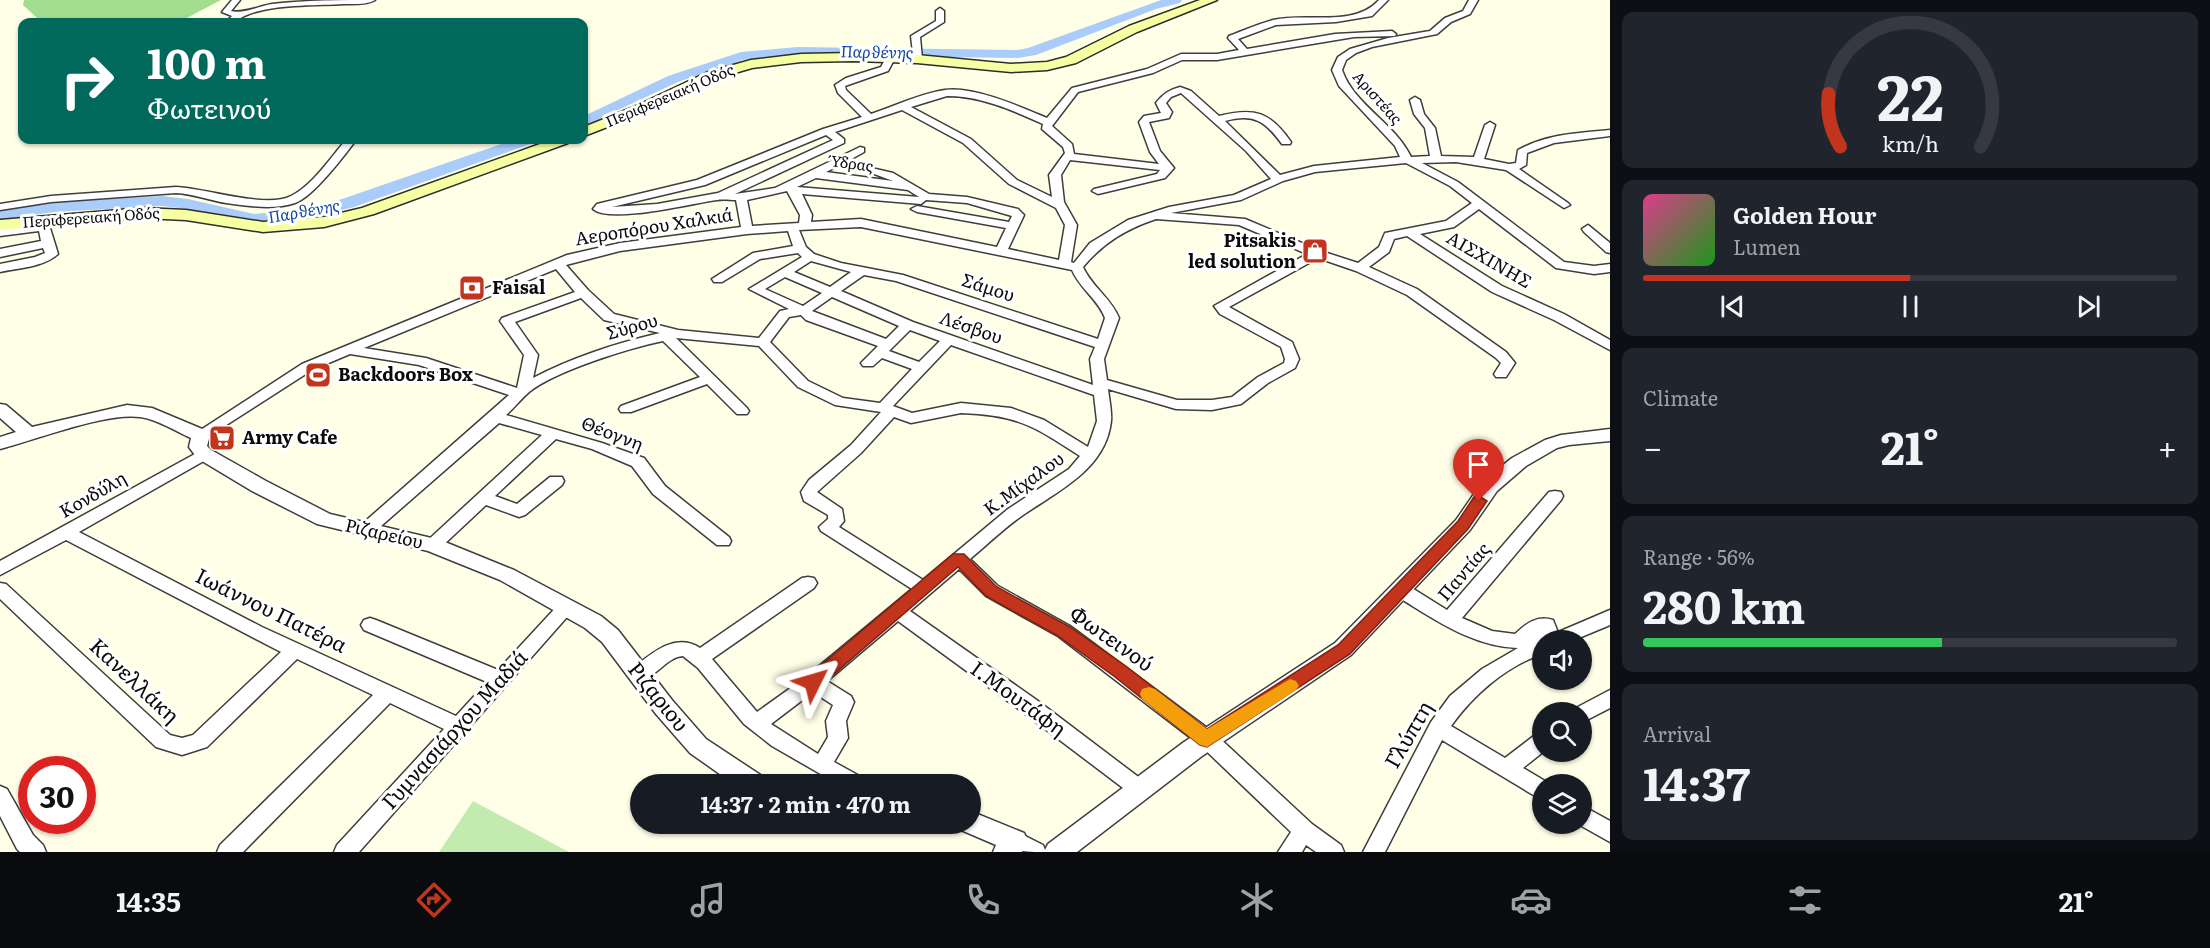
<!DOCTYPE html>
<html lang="en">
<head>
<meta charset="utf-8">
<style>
	:root { --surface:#171b24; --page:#20242c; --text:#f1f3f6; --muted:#9ea1a6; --line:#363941; --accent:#c2341c }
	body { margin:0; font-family:Literata,serif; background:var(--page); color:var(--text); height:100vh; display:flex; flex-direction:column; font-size:22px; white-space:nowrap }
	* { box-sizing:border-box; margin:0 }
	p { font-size:20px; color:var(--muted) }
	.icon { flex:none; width:33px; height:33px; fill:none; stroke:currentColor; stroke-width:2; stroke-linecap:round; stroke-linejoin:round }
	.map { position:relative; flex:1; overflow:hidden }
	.side { display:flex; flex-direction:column; gap:12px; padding:12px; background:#0d0f14; width:600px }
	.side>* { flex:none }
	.banner { position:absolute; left:18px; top:18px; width:570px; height:126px; border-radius:12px; box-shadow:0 2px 4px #0004; background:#00695c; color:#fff; overflow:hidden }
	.fabs { position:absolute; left:1532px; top:630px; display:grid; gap:12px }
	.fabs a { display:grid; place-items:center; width:60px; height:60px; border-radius:50%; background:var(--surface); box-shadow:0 2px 4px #0004; font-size:30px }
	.speed { position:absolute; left:18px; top:756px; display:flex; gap:12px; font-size:30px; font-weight:700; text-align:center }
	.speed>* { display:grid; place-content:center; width:78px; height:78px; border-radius:50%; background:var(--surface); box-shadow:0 2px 4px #0004; line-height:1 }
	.speed .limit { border:9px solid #d22; background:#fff; color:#111 }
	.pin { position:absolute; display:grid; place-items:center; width:51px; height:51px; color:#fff; margin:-62px -26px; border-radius:50% 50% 50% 0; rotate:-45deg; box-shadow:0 0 6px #0007 }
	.pin .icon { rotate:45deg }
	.me { position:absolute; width:66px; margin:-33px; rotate:50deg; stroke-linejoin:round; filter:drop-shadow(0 0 4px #0008) }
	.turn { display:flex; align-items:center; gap:21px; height:126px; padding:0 30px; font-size:27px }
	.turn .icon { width:78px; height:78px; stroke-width:2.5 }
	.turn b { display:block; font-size:42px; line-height:51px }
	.big { font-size:45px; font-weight:700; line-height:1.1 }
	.side .tile { flex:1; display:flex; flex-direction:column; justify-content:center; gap:9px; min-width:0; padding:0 21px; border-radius:12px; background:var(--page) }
	.side .dial { align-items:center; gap:0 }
	.dial svg { height:156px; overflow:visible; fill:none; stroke:var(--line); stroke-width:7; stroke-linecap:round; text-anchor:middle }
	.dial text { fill:var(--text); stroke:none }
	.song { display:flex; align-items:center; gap:18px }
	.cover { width:72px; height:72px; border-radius:9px; background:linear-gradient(135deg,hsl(330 70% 55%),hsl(120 70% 35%)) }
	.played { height:6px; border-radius:3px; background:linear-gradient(90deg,var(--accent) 50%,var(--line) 50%) }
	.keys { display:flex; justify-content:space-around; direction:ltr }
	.heat { display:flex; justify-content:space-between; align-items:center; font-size:33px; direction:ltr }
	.charge { height:9px; border-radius:4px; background:linear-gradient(90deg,#34c759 56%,var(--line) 0) }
	.trip { position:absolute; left:630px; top:774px; width:351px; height:60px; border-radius:30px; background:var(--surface); box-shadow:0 2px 4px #0004; font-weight:700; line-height:60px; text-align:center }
	.tab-bar { display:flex; height:96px; justify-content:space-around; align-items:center; background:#090b0e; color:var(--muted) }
	.tab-bar .icon { width:42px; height:42px }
	.tab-bar .current { color:var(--accent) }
	.tab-bar b { font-size:27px; color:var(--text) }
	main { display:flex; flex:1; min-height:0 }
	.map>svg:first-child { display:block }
	.green { fill:#c3ebb0 }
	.forest { fill:#a3dd8f }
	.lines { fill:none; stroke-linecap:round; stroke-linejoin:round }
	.river { fill:#a9ccfa; fill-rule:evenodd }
	.minor-casing { stroke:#3e3e3e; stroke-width:3 }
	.tertiary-casing { stroke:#3e3e3e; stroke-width:3 }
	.secondary-casing { stroke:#2d2d2d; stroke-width:3 }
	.minor { fill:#fff; fill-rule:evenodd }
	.tertiary { fill:#fff; fill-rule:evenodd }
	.secondary { fill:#f7ffa3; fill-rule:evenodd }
	.route { fill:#c2341c; stroke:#7e2212; stroke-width:1.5 }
	.slow { fill:#f59e0b }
	.labels { text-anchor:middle; stroke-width:6; stroke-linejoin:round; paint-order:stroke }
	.far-street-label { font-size:15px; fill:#0b0b0b; stroke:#fff }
	.far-water-label { font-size:16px; font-style:italic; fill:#0e45a2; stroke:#fff }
	.street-label { font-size:18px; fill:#0b0b0b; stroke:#fff }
	.poi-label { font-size:18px; font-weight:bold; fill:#0b0b0b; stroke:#fff; text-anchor:start }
	.near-street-label { font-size:21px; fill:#0b0b0b; stroke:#fff }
</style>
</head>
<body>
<main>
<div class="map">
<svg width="1610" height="852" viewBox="0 0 1610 852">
	<rect width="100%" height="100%" fill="#ffffe8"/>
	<path class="green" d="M473,801L569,852H439Z"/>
	<path class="forest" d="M24,0H221L179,22H34L37,18L23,5Z"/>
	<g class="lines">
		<path class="river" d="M1161,0H1182L1180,3L1156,9L1036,55L1018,58L797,55L743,60L678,82L584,126V116L668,76L741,52L797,47L1018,50L1028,48Z
			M513,140H535L533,143L354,207L305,219L254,224L188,209L162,206L54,212L0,220V210L54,202L162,196L188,199L254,214L305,209L342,199Z"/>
		<defs>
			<path id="minor" d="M232,0H240L231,11C243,14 260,6 272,4C306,0 341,0 375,0C367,5 353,4 344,4C314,6 257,3 235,22H226L232,16L222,12Z
				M1379,0H1388L1372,16L1336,22L1276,25L1238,39L1247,49L1335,34L1392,31L1396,34L1395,36L1354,37L1217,60H1182L1153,73L1078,92L1052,126L1072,144L1074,154L1159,164L1150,152L1139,122L1144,116L1161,113L1156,103C1163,94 1169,90 1180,87L1191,91L1219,116C1255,107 1270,112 1291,142L1290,144H1282C1265,121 1254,113 1225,121L1280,175L1314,166L1400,157L1395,146L1339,86L1332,70L1338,57L1350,49L1388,38L1430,31L1445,18L1463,11L1469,0H1478L1470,14L1451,22L1437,34L1372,47L1356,53L1346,60L1342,70C1354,105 1395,123 1411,157L1430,156L1425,128L1414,114L1410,100L1415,97L1420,100L1424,114L1435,128L1441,156L1474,157L1485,125L1490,122L1495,125L1484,159L1509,164L1516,163L1518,150C1547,134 1578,133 1610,130V136L1554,143L1527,153L1526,165L1519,169L1568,203L1570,205L1564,208L1506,170L1456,162L1422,163L1458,182L1564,262L1594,266L1610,264V272L1594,274L1556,268L1479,209L1454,227L1420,234L1502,286L1564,314L1610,340V350L1554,320L1492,292L1407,236L1394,239L1389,252L1369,267L1417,289L1506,352L1515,363L1506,377H1496L1494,374L1501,363L1496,358L1407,295L1356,271L1318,258L1229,307L1292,342L1299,359L1295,368L1268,383L1241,404L1212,410L1176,409L1108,389C1109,399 1112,412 1111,421C1106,469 1058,491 1023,515C1004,528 987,545 970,559L998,586L1070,626L1214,733L1312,824L1341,845L1344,852H1316L1306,845L1302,852H1278L1291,832L1200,745L1058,636L986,596L959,569L910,611L1038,701L1145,782L1148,788L1145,794L1138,797L1131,794L1024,713L898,621L827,681L851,696L854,702L846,721L848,738L834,762L863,778L866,784H838L772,746L744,724L698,668L683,656C664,657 652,686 632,679L630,674L632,669C652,653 675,632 700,648L802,578L808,577L814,578L817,583L814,588L712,659L757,712L806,677L912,589L821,531L819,527L828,519V515L804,501L801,492L809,480L851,445L881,412L835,405L798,387L759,346L676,338L747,408L749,411L747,414H737L707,384L631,412H621L619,409L621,406L700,377L663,341C629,348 555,371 529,392C521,399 514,408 506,415L602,443L644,458L665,486L729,537L731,541L729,545H717L653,494L632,466L592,449L556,439L495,496L517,504L550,477H562L564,481L562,485L525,515L519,517L486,505L439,549H427L425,545L427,541L542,435L499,423L373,533H361L359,529L361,525L509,395L419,365L350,354L312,370L206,438L201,440L193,435L302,364L567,255L620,243L741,227L736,200C730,200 723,199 717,200C693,203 611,224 593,209L597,204L697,180L823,129L862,117L838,93L835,85L846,78L881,67L887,56L895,58L888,71L845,86L846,90L871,114C895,106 919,94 945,90C974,86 1021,107 1047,118L1072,88L1147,69L1181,54H1217L1239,50L1228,38L1229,36C1243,31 1258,24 1273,20C1306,12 1354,28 1379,0ZM1181,93L1246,151L1271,179L1234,195L1169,207L1128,220L1090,243L1074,263L1071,262L1077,225L1064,202L1061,175L1070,160L1160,170L1157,174L1094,189L1092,191L1098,194L1165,178L1174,168L1160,151L1149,122L1169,118L1172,112L1166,103L1171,97ZM947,96C981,96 1012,110 1043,124L1042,129L1063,147L1065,153L1049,175L1052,197L1017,180L971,139L911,107ZM902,110L963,143L1009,184L1056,208L1065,225L1059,260L1008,249L1024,215L1018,209L967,197L929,194L893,173L846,162L864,152V148L860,147L775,188L735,194L844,143V139L835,132ZM826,135L833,140L718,193L657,204L612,207L705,185ZM1406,163L1450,186L1472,203L1446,221L1385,233L1379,247L1358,263L1321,251L1245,219L1171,213L1241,200L1283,181L1315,172ZM836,167L869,172L893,181L826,172ZM816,178L908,190L919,197L797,187ZM787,191L800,215L799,223L752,226L747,200ZM802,194L921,204L926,200L967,203L1012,216L1009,222L917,206L911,209L917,212L1006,228L997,247L861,219L811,222L812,215ZM1156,219L1239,225L1307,254L1214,306L1220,314L1281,347L1285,359L1284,363L1258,377L1232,397L1212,400H1177L1107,380L1104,359L1119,318C1111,298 1092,287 1083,267C1103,243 1126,229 1156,219ZM861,227L1072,270C1080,289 1098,299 1105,318L1098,339L903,275L841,263L814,254L806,247L799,230ZM788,231L793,246L753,253L712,279L714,282H722L760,259L798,253L802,257L749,289L789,309L780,311L759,338L678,330L614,314L588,290L566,265L620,251L747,234ZM811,261L851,272L830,287L794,272ZM556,269L575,292L502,318L500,321L524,355L517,388L426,358L364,348ZM864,275L896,281L1095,347L1090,359L1093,385L913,322L841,291ZM785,277L822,293L803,306L765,289ZM832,297L899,326L886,339L812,311ZM581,298L604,320L660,333C617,343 573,357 533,378L538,355L515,322ZM801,315L806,320L878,346L861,363L863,366H873L882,358L912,369L880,403L843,398L808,381L770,342L789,317ZM910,330L940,341L919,362L889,351ZM951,345L1094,395L1097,421L1088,447L1044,420L1011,408L961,403L912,413L893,406ZM961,413C1018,415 1034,426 1080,456L1069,469L1008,509L923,580L839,527L844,521L842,509L817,492L861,453L894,417L911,423ZM813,692L833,705L826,721L828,737L818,754L771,724Z
				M940,8L944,11V22L920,37L922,59L914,61L911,36L936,21V11Z
				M346,140H356C344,156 313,197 295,203C275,210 247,206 226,203C209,200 193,194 176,193L51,202L0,210V204L51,196L176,187C205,188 266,209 291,196C313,185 330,158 346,140Z
				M40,223L50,228L58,254C44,267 18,268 0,272V264L35,257L45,253L43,248L0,257V249L41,241L39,231L0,236V228Z
				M1588,225L1610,243V253L1606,252L1584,232L1582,229Z
				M204,449L212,454L209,458L79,532L262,627L456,716L487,682L364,630L361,625L364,620L370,618L376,620L498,670L560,603L566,601L572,603L575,608L359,852H334L337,845L444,729L390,703L243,852H217L220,845L373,695L297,659L207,747L182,755L156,747L0,599V583L6,584L170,735L182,738L193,735L281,652L66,540L0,575V561Z
				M1555,491L1561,492L1563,496L1561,500L1462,618L1492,631L1515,634C1527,623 1537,615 1553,620L1557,630L1556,633L1610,610V625L1574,640H1542V654C1505,667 1473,695 1451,726L1505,758L1535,735L1542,733L1543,752L1523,768L1550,784H1542V799L1535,796L1442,740L1385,852H1363L1431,722L1450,696L1482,669L1518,648C1480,647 1446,627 1414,607C1407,602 1397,598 1392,590L1395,585L1401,584L1407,585L1447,610L1549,492Z
				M1610,690V708L1581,723V712H1572L1574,709Z
				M0,786L7,789L33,835L43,845L46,852H20L17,849L0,816Z
				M1581,805L1610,821V842L1578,824H1581Z
				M1015,831L1043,845L1046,852C1031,852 1011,852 1004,841L1007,834Z"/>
			<path id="tertiary" d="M0,404L6,405L32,427L127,405L152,408L207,431L210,435L207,446L211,450L266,481L330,514L440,540L514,570L601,616L618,630L672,700L706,739L762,776L765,784H734L690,753L656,714L602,642L585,628L500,580L428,551L317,524L252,491L197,458L189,447L191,438C175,431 157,419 140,417C106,412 35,440 0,449V437L16,432L0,418Z
				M1610,429V441L1569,445L1557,448L1526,466L1497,491L1470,530L1351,655L1202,756L1077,852H1044L1048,844L1184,742L1335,643L1456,520L1483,481L1512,458L1545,440L1561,435Z
				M970,811L1024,833L1028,841L1022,852H993L996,845L961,830L958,824H970Z"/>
			<path id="secondary" d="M1200,0H1217L1137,32L1076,63L1047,70L1011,72L917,63L854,61L801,62L752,68L718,78L646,112L584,136V127L636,106L708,72L751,60L801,54L854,53L917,55L1011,64L1047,62L1066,57L1129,26Z
				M551,140H570L568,143L374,214L324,227L263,232L186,220L143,218L0,230V220L143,208L186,210L263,222L324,217L362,208Z"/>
		</defs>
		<use href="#minor" class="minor-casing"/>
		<use href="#tertiary" class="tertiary-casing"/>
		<use href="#secondary" class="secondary-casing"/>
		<use href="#minor" class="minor"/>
		<use href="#tertiary" class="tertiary"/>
		<use href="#secondary" class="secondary"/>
	</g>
	<path class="route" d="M1479,496L1487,501L1468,529L1350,654L1207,747L1200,745L1115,677L1058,636L986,596L958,567L819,687L813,689L807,687L804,682L807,677L953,554H964L997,587L1070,627L1127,667L1207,729L1338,645L1458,521L1474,497Z"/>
	<path class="slow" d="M1290,679L1296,681L1299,686L1296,690L1207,747L1200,745L1142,699L1140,694L1142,689L1149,687L1155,689L1207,729Z"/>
	<defs>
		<symbol id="shop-square" viewBox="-11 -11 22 22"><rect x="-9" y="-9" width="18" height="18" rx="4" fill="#c2341c" stroke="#fff"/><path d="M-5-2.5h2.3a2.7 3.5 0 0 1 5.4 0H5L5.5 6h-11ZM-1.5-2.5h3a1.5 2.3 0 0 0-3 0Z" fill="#fff"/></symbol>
		<symbol id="bank-square" viewBox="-11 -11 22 22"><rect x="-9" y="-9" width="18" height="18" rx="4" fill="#c2341c" stroke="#fff"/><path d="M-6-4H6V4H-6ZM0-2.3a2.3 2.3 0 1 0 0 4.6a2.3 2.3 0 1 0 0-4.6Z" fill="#fff"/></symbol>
		<symbol id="stadium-square" viewBox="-11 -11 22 22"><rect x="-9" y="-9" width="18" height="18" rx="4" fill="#c2341c" stroke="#fff"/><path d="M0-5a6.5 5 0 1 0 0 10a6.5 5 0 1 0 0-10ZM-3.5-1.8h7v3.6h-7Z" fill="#fff"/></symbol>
		<symbol id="supermarket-square" viewBox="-11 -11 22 22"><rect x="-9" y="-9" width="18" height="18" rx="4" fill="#c2341c" stroke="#fff"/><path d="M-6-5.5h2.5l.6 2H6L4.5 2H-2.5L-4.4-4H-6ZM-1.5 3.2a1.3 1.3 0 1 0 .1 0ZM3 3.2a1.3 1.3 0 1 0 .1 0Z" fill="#fff"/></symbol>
	</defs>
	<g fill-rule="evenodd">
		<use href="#shop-square" x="1300" y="236" width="30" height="30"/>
		<use href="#bank-square" x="457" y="273" width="30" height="30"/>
		<use href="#stadium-square" x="303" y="360" width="30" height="30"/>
		<use href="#supermarket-square" x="207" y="423" width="30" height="30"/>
	</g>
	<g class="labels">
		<g class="far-street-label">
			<text transform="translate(670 96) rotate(-23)" y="5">Περιφερειακή Οδός</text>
			<text transform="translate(1377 98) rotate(48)" y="5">Αριστέας</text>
			<text transform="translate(852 164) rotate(8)" y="5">Ύδρας</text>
			<text transform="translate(91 218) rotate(-4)" y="5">Περιφερειακή Οδός</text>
		</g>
		<g class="far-water-label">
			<text transform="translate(877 52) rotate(1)" y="6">Παρθένης</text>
			<text transform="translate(304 211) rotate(-10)" y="6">Παρθένης</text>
		</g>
		<g class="street-label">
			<text transform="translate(654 227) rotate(-9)" y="6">Αεροπόρου Χαλκιά</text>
			<text transform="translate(1489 260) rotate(30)" y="6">ΑΙΣΧΙΝΗΣ</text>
			<text transform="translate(988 288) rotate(18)" y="6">Σάμου</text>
			<text transform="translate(632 327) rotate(-16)" y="6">Σύρου</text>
			<text transform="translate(971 328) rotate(19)" y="6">Λέσβου</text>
			<text transform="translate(612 434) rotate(21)" y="6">Θέογνη</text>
			<text transform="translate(1024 484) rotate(-36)" y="6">Κ.Μίχαλου</text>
			<text transform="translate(93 495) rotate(-30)" y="6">Κονδύλη</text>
			<text transform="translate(384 534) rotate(13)" y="6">Ριζαρείου</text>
			<text transform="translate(1464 572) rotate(-50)" y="6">Παντίας</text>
		</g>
		<g class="poi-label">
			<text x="1296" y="247" text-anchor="end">Pitsakis<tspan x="1296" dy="21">led solution</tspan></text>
			<text x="492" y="294">Faisal</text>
			<text x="338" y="381">Backdoors Box</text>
			<text x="242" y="444">Army Cafe</text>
		</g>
		<g class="near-street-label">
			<text transform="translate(271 611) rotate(26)" y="7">Ιωάννου Πατέρα</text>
			<text transform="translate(1111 639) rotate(35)" y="7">Φωτεινού</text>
			<text transform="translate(134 681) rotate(43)" y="7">Κανελλάκη</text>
			<text transform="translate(658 697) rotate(51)" y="7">Ριζαριου</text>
			<text transform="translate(1018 699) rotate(36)" y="7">Ι.Μουτάφη</text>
			<text transform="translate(455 730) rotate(-48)" y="7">Γυμνασιάρχου Μαδιά</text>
			<text transform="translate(1409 735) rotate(-60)" y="7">Γλύπτη</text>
		</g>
	</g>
</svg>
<div class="fabs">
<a><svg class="icon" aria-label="sound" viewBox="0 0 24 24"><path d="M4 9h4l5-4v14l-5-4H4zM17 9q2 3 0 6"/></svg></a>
<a><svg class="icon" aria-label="search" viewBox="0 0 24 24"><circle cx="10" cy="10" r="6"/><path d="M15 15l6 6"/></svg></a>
<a><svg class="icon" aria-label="layers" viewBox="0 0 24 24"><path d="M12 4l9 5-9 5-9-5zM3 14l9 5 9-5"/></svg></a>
</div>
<div class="speed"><div class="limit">30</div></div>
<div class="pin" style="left:1479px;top:501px;background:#d93025"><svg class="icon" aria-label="arrive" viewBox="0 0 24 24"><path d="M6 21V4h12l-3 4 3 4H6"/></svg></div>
<svg class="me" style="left:813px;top:682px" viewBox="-20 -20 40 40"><path d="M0-17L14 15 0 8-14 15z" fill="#c2341c" stroke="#fff" stroke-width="4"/></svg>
<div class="trip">14:37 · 2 min · 470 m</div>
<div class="banner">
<div class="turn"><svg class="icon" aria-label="right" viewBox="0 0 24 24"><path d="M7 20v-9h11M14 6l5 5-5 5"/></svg><div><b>100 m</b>Φωτεινού</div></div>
</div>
</div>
<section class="side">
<div class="tile dial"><svg viewBox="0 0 100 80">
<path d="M14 69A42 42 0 1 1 86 69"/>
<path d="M14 69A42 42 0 0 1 8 42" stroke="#c2341c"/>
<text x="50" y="56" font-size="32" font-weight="700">22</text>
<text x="50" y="72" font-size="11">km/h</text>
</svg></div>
<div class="tile">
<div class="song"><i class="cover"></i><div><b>Golden Hour</b><p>Lumen</p></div></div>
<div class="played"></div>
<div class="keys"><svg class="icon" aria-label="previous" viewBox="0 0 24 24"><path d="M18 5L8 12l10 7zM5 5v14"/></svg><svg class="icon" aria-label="pause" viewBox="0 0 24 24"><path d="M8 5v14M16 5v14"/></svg><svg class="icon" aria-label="next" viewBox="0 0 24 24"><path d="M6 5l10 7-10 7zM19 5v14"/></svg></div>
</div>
<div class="tile"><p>Climate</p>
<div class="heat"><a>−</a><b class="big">21°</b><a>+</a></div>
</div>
<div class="tile"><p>Range · 56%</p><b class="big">280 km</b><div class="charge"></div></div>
<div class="tile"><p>Arrival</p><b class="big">14:37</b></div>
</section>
</main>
<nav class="tab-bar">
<b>14:35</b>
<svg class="icon current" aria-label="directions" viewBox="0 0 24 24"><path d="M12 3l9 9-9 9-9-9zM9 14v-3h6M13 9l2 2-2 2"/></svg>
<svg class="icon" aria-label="music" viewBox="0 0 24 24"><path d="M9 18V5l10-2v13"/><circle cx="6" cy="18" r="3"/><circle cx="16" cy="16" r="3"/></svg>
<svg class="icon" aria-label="phone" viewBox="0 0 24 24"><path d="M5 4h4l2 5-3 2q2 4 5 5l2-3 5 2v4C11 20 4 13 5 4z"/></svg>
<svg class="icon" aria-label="climate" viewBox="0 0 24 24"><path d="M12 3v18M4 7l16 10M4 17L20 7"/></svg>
<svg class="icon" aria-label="car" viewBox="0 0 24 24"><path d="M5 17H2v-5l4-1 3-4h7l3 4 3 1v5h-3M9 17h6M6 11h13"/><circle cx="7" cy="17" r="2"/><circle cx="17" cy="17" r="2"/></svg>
<svg class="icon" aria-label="filters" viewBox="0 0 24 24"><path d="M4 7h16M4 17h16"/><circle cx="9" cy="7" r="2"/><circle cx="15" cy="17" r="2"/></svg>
<b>21°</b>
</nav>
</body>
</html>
